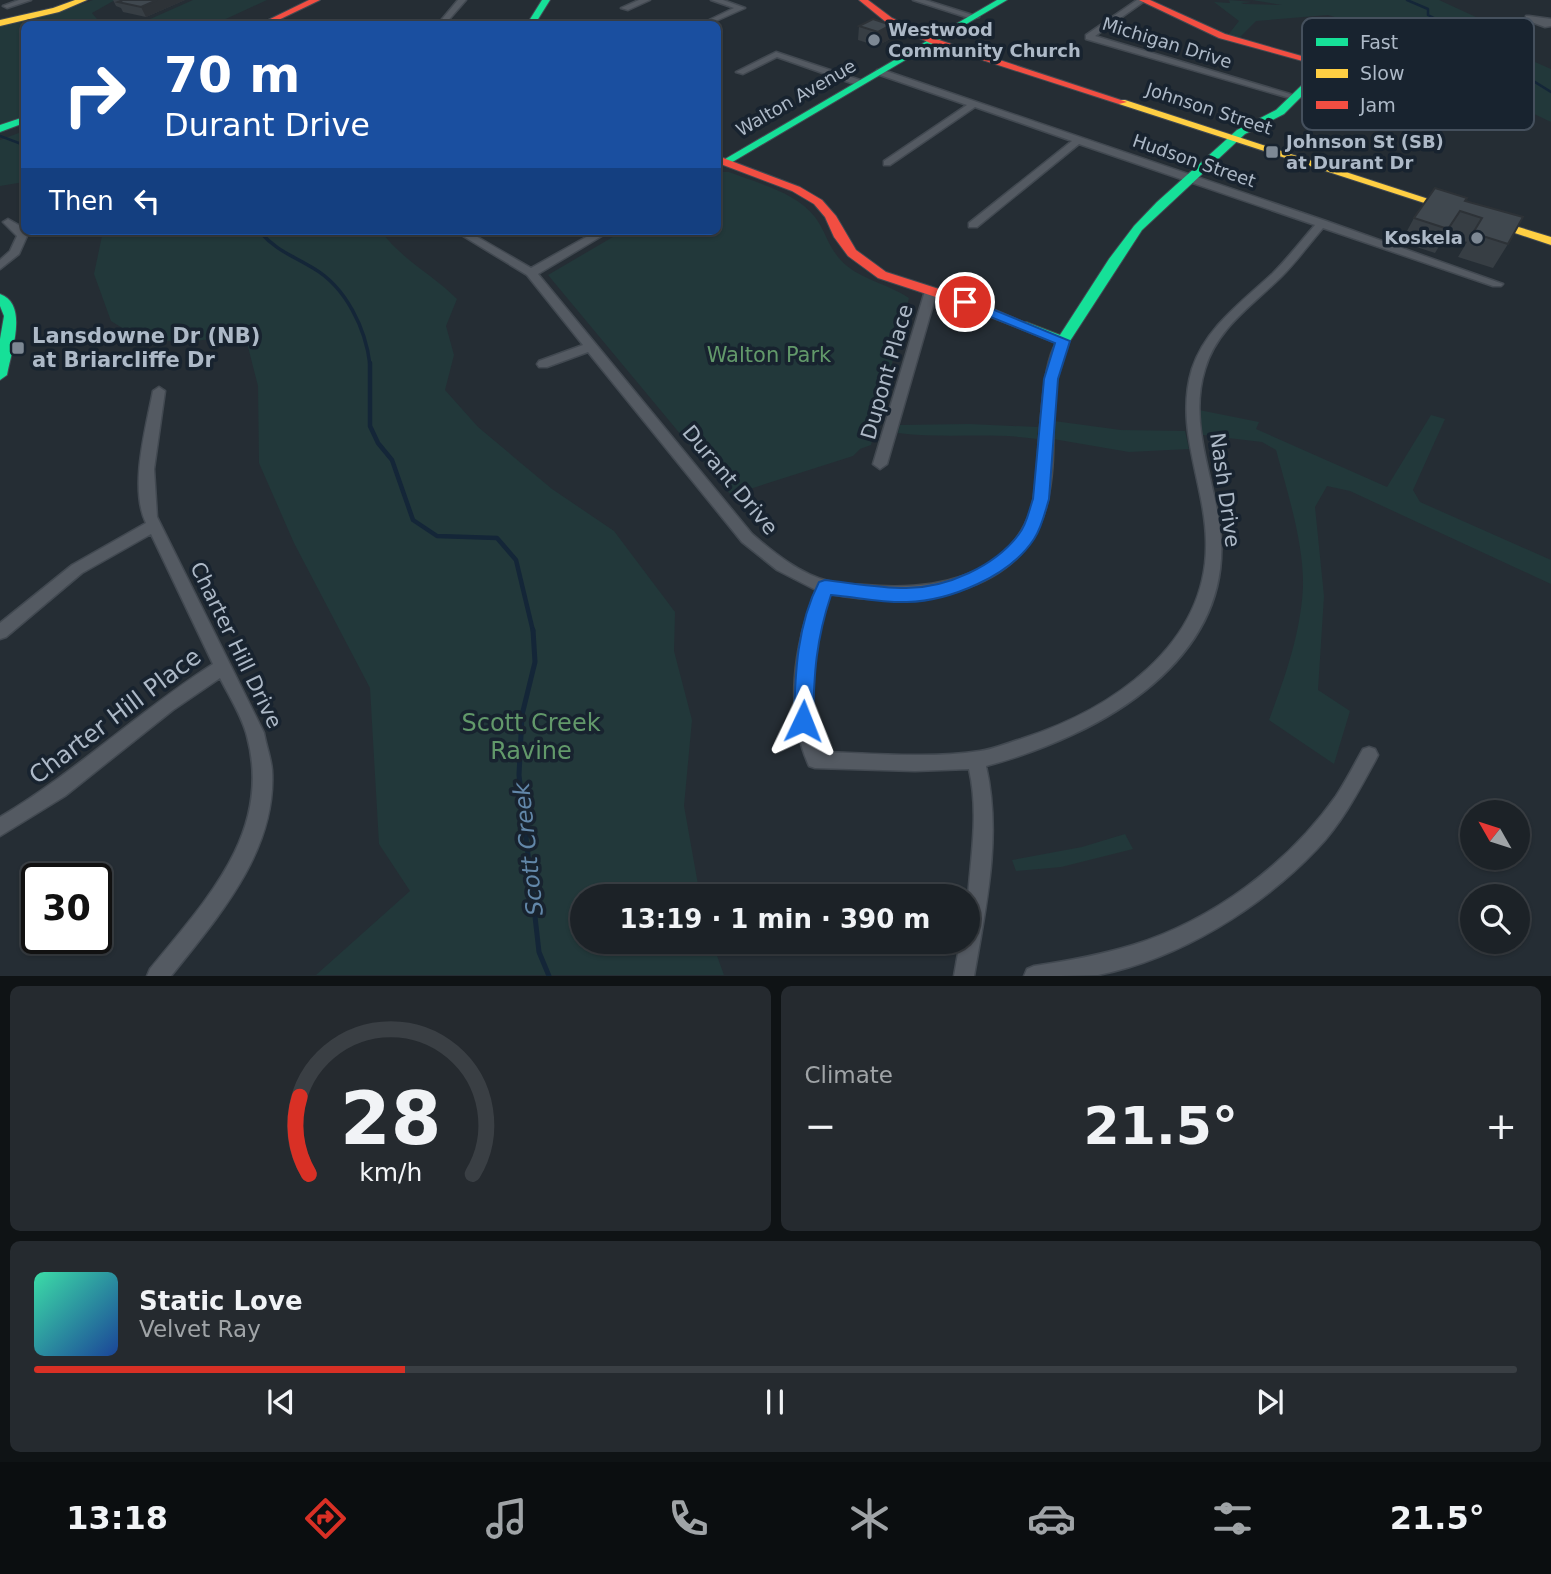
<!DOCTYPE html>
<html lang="en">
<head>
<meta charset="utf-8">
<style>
	:root { --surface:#1c2227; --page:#252a2f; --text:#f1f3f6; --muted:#a0a4a7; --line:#3a3f44; --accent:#d93025 }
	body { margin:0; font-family:"DejaVu Sans",sans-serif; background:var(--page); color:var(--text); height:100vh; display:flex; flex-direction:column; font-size:26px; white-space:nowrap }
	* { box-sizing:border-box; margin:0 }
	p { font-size:23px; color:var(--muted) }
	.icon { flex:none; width:38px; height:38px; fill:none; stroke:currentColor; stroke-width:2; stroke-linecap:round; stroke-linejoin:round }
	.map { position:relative; height:976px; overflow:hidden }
	.details { display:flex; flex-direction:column; gap:10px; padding:10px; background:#0f1315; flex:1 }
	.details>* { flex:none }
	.top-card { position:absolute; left:21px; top:21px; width:700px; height:214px; border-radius:10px; box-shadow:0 2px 5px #0004,0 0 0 2px var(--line); background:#1a4fa0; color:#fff; overflow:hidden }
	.needle { width:46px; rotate:309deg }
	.fabs { position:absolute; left:1460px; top:800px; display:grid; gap:14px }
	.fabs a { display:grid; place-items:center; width:70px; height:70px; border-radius:50%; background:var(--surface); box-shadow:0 2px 5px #0004,0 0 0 2px var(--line); font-size:35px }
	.speed { position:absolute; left:21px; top:863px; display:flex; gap:14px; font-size:35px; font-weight:700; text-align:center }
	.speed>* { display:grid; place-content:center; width:91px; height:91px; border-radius:50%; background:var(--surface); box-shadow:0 2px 5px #0004,0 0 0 2px var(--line); line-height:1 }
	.speed .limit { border:4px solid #111; border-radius:10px; background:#fff; color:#111 }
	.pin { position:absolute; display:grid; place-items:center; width:60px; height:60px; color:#fff; margin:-30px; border:4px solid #fff; border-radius:50%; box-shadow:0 2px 7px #0007 }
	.me { position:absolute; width:77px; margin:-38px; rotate:2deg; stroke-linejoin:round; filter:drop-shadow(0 0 5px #0008) }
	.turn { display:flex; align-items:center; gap:24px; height:147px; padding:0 28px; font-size:32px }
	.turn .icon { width:91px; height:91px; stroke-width:2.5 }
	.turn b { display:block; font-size:49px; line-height:60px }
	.then { display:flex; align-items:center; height:66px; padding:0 28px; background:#0003; gap:14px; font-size:26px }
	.big { font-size:52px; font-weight:700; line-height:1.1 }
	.details .card { flex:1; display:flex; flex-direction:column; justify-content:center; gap:10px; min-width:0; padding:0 24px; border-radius:10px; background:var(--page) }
	.details .dial { align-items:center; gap:0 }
	.dial svg { height:182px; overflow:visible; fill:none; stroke:var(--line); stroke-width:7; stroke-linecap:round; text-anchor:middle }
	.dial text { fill:var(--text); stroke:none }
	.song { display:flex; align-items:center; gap:21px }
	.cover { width:84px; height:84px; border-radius:10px; background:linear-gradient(135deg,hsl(160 70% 55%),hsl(220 70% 35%)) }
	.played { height:7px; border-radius:4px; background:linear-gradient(90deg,var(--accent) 25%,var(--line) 25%) }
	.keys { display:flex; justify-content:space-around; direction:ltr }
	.heat { display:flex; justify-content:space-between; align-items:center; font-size:38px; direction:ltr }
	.details .tiles { flex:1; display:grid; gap:10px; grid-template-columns:1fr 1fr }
	.card:last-child { grid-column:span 2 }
	.trip { position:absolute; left:570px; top:884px; width:410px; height:70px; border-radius:35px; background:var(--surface); box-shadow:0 2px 5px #0004,0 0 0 2px var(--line); font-weight:700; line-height:70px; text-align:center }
	.dock { display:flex; height:112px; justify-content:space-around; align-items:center; background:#0b0e10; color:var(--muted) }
	.dock .icon { width:49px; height:49px }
	.dock .active { color:var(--accent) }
	.dock b { font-size:32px; color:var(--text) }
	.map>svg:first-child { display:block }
	.green { fill:#22383a }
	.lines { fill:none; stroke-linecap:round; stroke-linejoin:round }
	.stream-far3 { stroke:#142638; stroke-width:2.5 }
	.stream-far2 { stroke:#142638; stroke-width:3.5 }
	.stream-far1 { stroke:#142638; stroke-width:4.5 }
	.stream { stroke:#142638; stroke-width:5 }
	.street-casing { stroke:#424951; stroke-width:3 }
	.fast-casing { stroke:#424951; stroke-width:2 }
	.slow-casing { stroke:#424951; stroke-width:2 }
	.jam-casing { stroke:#424951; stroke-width:2 }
	.street { fill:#545a62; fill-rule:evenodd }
	.fast { fill:#16e098; fill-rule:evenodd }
	.slow { fill:#ffcf43; fill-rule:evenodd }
	.jam { fill:#f24e42; fill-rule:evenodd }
	.wall { fill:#373e44 }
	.shaded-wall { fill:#2d3237 }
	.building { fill:#40484f; stroke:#2d3237; stroke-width:2 }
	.route { fill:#1a73e8; stroke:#114b97; stroke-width:2 }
	.poi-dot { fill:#7d8894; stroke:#18232f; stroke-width:2.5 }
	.labels { text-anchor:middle; stroke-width:7; stroke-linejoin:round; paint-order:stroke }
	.far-poi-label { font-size:18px; font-weight:bold; fill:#adb9c7; stroke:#18232f; text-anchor:start }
	.far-street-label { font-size:18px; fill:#adb9c7; stroke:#18232f }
	.poi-label { font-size:21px; font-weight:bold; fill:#adb9c7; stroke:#18232f; text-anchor:start }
	.park-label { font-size:21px; fill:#62996a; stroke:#18232f }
	.street-label { font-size:21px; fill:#adb9c7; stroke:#18232f }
	.water-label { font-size:23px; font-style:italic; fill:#6287a9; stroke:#18232f }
	.near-street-label { font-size:24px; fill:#adb9c7; stroke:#18232f }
	.near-park-label { font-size:24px; fill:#62996a; stroke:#18232f }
	.key { fill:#18232f; stroke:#45505d; stroke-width:2 }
	.key-label { font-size:19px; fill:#adb9c7 }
</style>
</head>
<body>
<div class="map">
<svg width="1551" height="976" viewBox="0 0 1551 976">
	<rect width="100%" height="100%" fill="#252d34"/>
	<path class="green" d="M93,0H115L92,13L101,24H105H24V116L0,124V25L47,16Z
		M193,0H267L215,24H122L148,20Z
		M1229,0L1252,2L1241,3L1244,4L1282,5L1252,0H1439L1489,23L1471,43L1479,49L1514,53L1551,69V122L1492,94L1457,58L1407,39L1328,15L1256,21L1239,38L1228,35L1239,21L1214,2L1230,3Z
		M24,131V182L0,186V140Z
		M723,172H729C757,183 796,192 815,217C828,235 828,250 847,266C866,281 890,285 909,298L871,445L860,449L853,456L731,495L548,275L623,231H718V175Z
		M103,231H381C402,260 432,274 457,299L446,326L454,355L445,390L478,427L552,489L614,531L675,612L674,651L692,720L684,806L700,896H583V942H712L724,975H316L410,891L379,844L370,688L294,543L259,463L258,386L245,335L186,342L140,339L111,321L94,274Z
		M1199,410L1259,422L1256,429L1387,487L1431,415L1445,419L1413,490L1420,502L1551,560V584L1350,491L1327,486L1315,507L1324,596L1318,690L1350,711L1334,764L1269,720C1285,677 1301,633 1303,586C1304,544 1287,490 1276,450L1262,442L1203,435Z
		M1054,421L1121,430L1185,431L1189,449L1129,452L1053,439Z
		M969,424L1038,427L1037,439C991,432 945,439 898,433L900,425Z
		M1125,834L1133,849L1061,867L1016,871L1012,860L1082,847Z"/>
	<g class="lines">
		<path class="stream-far3" d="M1407,0L1428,9V15L1446,24L1437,27L1436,32L1439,35L1472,55L1522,74L1551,92
			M0,136L24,145"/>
		<path class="stream-far2" d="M259,231C278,252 290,254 313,268C346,287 366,329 370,365"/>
		<path class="stream-far1" d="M370,363V426L378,443L392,460L413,520L437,536L497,538L516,560L533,631"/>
		<path class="stream" d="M533,630L535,662L522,715L519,775L539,952L549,976"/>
		<defs>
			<path id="street" d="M19,0H31L7,8L3,6Z
				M458,0H466L445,24H438Z
				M639,0H650L628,10L621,8Z
				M711,0H723L745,8L709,24H701L734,8Z
				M913,0H925L979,17L972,19Z
				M1137,0H1146L1095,36L1300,97L1293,99L1086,39V35Z
				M1529,16L1551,19V26L1545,27L1526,20V16Z
				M347,21L381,22L385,24H344V21Z
				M776,52L863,81L864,83L857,85L777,57L743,74L736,72Z
				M1325,63L1509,110L1510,112L1503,114L1325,67Z
				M877,70H883L1326,221L1503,284L1501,286H1493L1323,228C1309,244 1297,261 1282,276C1253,305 1217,328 1205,369C1189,420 1211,470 1219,521C1241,659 1099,736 986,766C1002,836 986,906 974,976H954L960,942H968C968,927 967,912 968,898C971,854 979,813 969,769L915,771L815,768L809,766C784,710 794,645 816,590L777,570L742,542L588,352L547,367H539L537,364L539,361L583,345L527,275L455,231H467L531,268L597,231H610L538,274L752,534C774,553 800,574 828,581C840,585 853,584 865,585C930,591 1011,579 1032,506C1041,476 1037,347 1063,337L1067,338L1069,341C1065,354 1058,368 1056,382C1051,422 1057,463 1047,503C1024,599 910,609 830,594C811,644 803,701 821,752C873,753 928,759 980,751C994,749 1007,743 1021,739C1109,711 1209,646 1206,541C1205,483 1174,428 1192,369C1206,327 1242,302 1273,273C1288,258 1301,241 1315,225L1079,144L977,227H969V223L1072,141L975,107L890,165H884V161L967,105L877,74Z
				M8,219L22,227L27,236L19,254L0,269V260L10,251L17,236L3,222Z
				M931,288L937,291L887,464L880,469L873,464L925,291Z
				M159,387L165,391L154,469L157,517L264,733C266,745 271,758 272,770C277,851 218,917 171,976H147L150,969C206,900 273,832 247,736C242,716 229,696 220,678L173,710L65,796L0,836V817C76,772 139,711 213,664L151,534L82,573L6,637L0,639V623L72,565L146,523C129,488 146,428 153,391Z
				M1369,747L1375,749L1378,755L1375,761C1358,792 1342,823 1317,849C1261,908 1179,959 1098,975C1075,976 1047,976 1024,976L1027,969L1034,966C1068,961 1100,955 1133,945C1213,920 1288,864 1336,796C1346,781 1354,765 1363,749Z"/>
			<path id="fast" d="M542,0H550L535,24H527Z
				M997,0H1007L729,164L720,162Z
				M1325,63L1333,65L1284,114L1245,134L1142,230L1068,344H1058L1021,329L1019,326L1026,322L1060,335L1109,259L1134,226L1157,202L1237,130L1276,110Z
				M24,117V123L0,132V125Z
				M0,294C29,304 11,352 7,375L0,380V339L4,316L0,306Z"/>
			<path id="slow" d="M75,0H87L59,12L0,26V20L53,8Z
				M1119,100H1125L1456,208L1446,210L1119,104Z
				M1492,219L1551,237V245L1488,224V220Z"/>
			<path id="jam" d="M309,0H320L270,24H260Z
				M859,0H868L892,18L936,39L1127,102L1119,104L930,43L886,22Z
				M1139,0H1150L1225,34L1333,65L1328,68L1219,38Z
				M718,156L800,187L822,200L836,216L856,250L886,272L970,299L1033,326L1026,330L1021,329L960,305L878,278L848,256L834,237L825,217L814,204L792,191L718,163Z"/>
		</defs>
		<use href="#street" class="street-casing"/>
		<use href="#fast" class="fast-casing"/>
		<use href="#slow" class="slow-casing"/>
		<use href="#jam" class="jam-casing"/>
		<use href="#street" class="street"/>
		<use href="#fast" class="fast"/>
		<use href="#slow" class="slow"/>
		<use href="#jam" class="jam"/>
	</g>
	<path class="wall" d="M113,0H185L146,17L123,12L121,8L116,6Z
		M891,25L890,39L877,46L858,40L859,26Z
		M1465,201L1508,244L1493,268L1458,257L1467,242L1446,235L1435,253L1401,242L1414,218Z"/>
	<path class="shaded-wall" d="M157,0H185L146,17L141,7Z
		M891,25L890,39L877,46L878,32Z"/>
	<path class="building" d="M123,0H157L141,7L118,2Z
		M873,19L891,25L878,32L859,26Z
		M1435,188L1467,198L1465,201L1523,217L1508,244L1473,233L1482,218L1460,211L1448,229L1414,218Z"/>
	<path class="route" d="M965,298L1070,341L1058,379L1049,499C1045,512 1042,527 1034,539C1010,576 950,601 907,602C882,603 856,597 831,595C816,640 814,673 813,721L810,727L803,730L797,727L794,721C795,673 797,625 819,582L825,580C852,583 879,588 906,588C947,588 995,566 1019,534C1027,524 1029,510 1033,499L1044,379L1055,343L961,305L959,302Z"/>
	<g class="poi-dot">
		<circle cx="874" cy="40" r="7"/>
		<rect x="1265" y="145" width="14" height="14" rx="3.5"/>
		<circle cx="1477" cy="238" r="7"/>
		<rect x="11" y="341" width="14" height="14" rx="3.5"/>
	</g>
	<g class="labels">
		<g class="far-poi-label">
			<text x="888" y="36">Westwood<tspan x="888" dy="21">Community Church</tspan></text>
			<text x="1286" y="148">Johnson St (SB)<tspan x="1286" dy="21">at Durant Dr</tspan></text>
			<text x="1463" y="244" text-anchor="end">Koskela</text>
		</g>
		<g class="far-street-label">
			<text transform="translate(1167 43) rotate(17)" y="6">Michigan Drive</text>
			<text transform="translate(796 98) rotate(-30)" y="6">Walton Avenue</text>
			<text transform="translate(1209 109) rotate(18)" y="6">Johnson Street</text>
			<text transform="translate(1194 161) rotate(19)" y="6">Hudson Street</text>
		</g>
		<g class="poi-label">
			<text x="32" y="343">Lansdowne Dr (NB)<tspan x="32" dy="24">at Briarcliffe Dr</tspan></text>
		</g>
		<g class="park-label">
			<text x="769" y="362">Walton Park</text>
		</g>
		<g class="street-label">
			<text transform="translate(887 372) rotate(-74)" y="7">Dupont Place</text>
			<text transform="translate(730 480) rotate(50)" y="7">Durant Drive</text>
			<text transform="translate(1225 490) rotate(82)" y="7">Nash Drive</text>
			<text transform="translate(236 645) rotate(64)" y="7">Charter Hill Drive</text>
		</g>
		<g class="water-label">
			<text transform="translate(528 849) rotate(-96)" y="8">Scott Creek</text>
		</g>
		<g class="near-street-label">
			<text transform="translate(115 716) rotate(-37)" y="8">Charter Hill Place</text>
		</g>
		<g class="near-park-label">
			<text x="531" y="731">Scott Creek<tspan x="531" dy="28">Ravine</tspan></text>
		</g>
	</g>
	<rect x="1302" y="18" width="232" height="112" rx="10" class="key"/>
	<rect x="1316" y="38" width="32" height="8" fill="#16e098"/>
	<rect x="1316" y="69" width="32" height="9" fill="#ffcf43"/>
	<rect x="1316" y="101" width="32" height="8" fill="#f24e42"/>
	<g class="key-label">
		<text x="1360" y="49">Fast</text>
		<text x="1360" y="80">Slow</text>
		<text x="1360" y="112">Jam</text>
	</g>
</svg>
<div class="fabs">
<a><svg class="needle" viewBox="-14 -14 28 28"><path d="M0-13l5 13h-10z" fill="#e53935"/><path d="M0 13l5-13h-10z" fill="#a0a4a7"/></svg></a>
<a><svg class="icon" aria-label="search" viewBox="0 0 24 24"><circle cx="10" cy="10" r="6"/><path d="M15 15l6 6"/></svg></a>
</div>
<div class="speed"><div class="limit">30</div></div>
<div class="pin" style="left:965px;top:302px;background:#d93025"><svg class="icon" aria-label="arrive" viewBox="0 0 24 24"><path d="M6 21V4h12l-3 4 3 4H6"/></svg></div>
<svg class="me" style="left:803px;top:721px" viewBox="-20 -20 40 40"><path d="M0-17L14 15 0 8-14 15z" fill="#1a73e8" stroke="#fff" stroke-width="4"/></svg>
<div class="trip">13:19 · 1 min · 390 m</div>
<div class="top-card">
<div class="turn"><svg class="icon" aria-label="right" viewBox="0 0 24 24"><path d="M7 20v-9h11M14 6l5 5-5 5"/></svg><div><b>70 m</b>Durant Drive</div></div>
<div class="then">Then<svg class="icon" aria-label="left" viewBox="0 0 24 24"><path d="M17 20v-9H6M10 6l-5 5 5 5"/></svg></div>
</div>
</div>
<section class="details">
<div class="tiles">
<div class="card dial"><svg viewBox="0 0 100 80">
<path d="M14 69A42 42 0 1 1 86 69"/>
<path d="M14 69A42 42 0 0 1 10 35" stroke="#d93025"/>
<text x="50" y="56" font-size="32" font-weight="700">28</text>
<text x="50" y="72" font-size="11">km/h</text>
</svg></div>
<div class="card"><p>Climate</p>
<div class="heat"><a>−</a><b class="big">21.5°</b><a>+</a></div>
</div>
<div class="card">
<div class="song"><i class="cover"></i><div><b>Static Love</b><p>Velvet Ray</p></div></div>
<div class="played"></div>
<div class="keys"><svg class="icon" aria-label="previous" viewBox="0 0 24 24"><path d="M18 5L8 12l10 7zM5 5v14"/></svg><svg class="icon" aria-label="pause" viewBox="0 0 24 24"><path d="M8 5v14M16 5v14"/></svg><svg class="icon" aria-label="next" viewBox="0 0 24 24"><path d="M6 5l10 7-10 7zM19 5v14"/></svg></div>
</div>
</div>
</section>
<nav class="dock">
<b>13:18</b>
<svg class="icon active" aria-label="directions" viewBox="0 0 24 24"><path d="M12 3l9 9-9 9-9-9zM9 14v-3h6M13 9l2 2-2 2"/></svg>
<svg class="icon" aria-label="music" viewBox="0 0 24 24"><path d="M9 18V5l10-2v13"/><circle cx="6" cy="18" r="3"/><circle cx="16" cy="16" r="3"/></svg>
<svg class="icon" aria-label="phone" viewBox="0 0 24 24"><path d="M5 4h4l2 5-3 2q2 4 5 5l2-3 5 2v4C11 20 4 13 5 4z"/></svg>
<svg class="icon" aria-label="climate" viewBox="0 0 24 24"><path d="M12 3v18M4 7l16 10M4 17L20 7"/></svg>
<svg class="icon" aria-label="car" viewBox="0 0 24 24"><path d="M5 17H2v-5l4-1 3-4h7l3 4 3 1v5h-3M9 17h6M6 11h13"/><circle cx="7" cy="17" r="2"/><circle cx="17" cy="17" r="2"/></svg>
<svg class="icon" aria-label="filters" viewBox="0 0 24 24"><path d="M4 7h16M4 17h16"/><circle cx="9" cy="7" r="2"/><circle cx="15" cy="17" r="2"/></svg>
<b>21.5°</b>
</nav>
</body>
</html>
